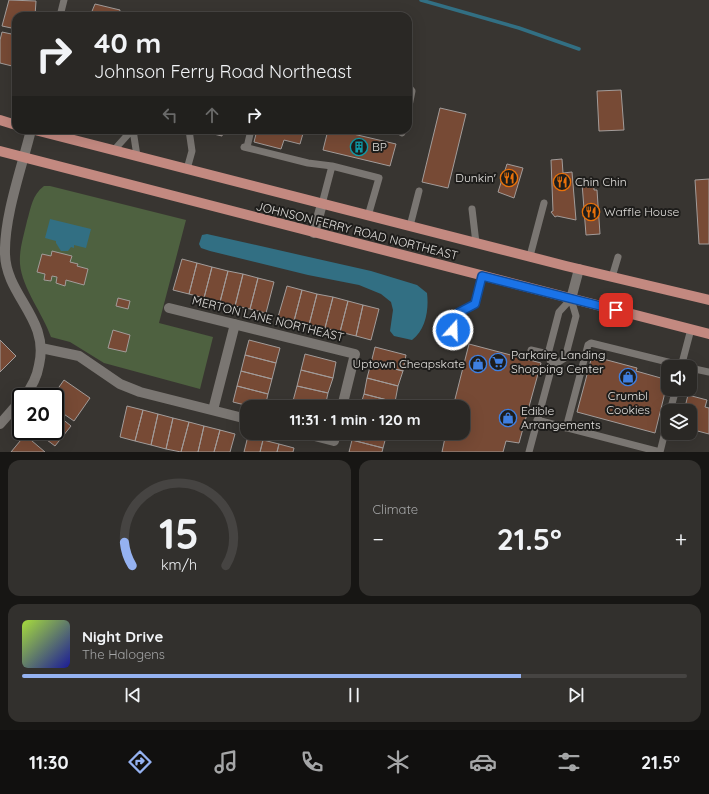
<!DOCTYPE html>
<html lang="en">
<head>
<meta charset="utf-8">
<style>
	:root { --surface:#2a2825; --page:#32302d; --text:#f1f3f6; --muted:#a5a6a7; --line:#464442; --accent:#95b2f1 }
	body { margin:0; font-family:Quicksand,sans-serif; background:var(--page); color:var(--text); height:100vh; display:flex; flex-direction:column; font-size:15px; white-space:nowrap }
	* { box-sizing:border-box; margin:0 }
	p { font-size:13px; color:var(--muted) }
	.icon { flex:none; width:22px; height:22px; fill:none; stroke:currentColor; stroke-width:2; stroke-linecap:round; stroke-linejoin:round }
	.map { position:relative; height:452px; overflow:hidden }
	.details { display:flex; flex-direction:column; gap:8px; padding:8px; background:#171614; flex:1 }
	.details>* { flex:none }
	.guide { position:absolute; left:12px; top:12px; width:400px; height:122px; border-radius:12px; box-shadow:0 4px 16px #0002,0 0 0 1px var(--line); background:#2a2825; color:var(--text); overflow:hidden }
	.fabs { position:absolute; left:661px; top:360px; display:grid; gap:8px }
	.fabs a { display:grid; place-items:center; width:36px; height:36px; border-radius:8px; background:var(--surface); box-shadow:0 4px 16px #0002,0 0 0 1px var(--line); font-size:20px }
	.speed { position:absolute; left:12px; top:388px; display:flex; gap:8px; font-size:20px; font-weight:700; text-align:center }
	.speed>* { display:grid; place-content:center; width:52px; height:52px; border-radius:50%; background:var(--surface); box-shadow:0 4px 16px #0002,0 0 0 1px var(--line); line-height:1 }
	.speed .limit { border:2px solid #111; border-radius:6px; background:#fff; color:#111 }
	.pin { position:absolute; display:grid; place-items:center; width:34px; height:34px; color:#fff; margin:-17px; border-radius:8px; box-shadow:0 2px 6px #0006 }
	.me { position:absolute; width:44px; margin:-22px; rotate:20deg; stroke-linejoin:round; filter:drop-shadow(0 0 3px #0008) }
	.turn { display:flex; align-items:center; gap:14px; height:84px; padding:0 16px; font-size:18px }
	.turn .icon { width:52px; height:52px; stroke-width:2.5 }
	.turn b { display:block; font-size:28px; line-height:34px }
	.lanes { display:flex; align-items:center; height:38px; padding:0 16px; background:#0003; justify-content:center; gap:20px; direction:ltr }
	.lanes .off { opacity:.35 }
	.big { font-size:30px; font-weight:700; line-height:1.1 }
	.details .card { flex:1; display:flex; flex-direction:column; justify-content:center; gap:6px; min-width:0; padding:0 14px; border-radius:12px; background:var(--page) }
	.details .dial { align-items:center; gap:0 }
	.dial svg { height:104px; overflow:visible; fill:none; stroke:var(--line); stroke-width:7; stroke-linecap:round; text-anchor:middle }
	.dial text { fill:var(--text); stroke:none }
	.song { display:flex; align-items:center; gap:12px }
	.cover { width:48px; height:48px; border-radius:6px; background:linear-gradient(135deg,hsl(80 70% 55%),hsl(240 70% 35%)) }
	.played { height:4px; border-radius:2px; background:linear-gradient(90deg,var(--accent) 75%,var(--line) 75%) }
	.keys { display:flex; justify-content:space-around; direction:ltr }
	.heat { display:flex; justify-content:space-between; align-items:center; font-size:22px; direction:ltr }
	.details .tiles { flex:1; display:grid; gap:8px; grid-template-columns:1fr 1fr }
	.card:last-child { grid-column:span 2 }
	.trip { position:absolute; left:240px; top:400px; width:230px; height:40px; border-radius:12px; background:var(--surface); box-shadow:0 4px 16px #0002,0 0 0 1px var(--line); font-weight:700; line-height:40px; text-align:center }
	.tab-bar { display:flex; height:64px; justify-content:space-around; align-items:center; background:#11100f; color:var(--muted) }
	.tab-bar .icon { width:28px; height:28px }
	.tab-bar .on { color:var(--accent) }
	.tab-bar b { font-size:18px; color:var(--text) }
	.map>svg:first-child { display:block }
	.green { fill:#4e6140 }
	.water { fill:#326f83 }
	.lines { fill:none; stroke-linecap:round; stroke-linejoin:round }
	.stream { stroke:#326f83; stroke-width:3.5 }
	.building { fill:#774a35; stroke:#a29c9a }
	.service { stroke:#7a7672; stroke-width:7 }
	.minor { stroke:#7a7672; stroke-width:10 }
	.primary { stroke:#c38980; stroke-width:10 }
	.route-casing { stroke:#114b97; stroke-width:10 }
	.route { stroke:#1a73e8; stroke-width:7 }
	.labels { text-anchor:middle; stroke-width:4; stroke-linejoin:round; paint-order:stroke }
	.poi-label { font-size:12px; fill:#e3e1de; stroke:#1e1d1b; text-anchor:start }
	.street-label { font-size:12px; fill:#e3e1de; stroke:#1e1d1b }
</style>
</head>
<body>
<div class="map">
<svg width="709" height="452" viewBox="0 0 709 452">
	<rect width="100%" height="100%" fill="#383531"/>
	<path class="green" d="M44,186H50L186,220L159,323L213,337L200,389L104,363L70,342L51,337C43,314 22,288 20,264C19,249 24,235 27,221C31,208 32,195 44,186Z"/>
	<path class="water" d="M50,219L91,229L86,248L74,245V248L71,247L68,251H61L56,243V241L45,238Z
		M207,234L371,271L417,285L427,293C429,309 426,330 412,340L394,336L390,331L393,310L391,302L381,294L359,285L308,275L210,251L201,248L199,244L202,235Z"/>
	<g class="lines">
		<path class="stream" d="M421,0L519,28L579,49"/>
	</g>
	<path class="building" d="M9,0L36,1L35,16H16V29L2,26Z
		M95,4L120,10L119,16H90Z
		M2,32L16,35V67L0,63V40Z
		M621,90L624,130L599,131L597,91Z
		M440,108L466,114L448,188L422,182Z
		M197,130H223L222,136Z
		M257,130H304L300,144L284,140L281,149L254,142Z
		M328,130H336L396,144L390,166L323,150Z
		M562,159L563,173L572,172L576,220L557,216L555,217L551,212L553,211L551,160Z
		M507,164L523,168L514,198L498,192Z
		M709,179V244H699L695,180Z
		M594,182V190H597L600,234L586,235L582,183Z
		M52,251L72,256L70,262L78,264L77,266L88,269L84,285L66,280L65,286L56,283L57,277L52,276L51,281L44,280L45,274L37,272L42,254L51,256Z
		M182,259L197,263L189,294L173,290Z
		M197,263L212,267L204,298L189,294Z
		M212,267L228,271L220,302L204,298Z
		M228,271L243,274L235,306L220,302Z
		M243,274L258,278L250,309L235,306Z
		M258,278L274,282L266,313L250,309Z
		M287,286L302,290L294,321L278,317Z
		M302,290L317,294L309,325L294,321Z
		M317,294L333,297L325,328L309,325Z
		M333,297L348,301L340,332L325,328Z
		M118,298L130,301L128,309L116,306Z
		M348,301L363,305L356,336L340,332Z
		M363,305L379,309L371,340L356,336Z
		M113,330L130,335L126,352L108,348Z
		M0,340L16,356L0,372Z
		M249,340L280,348L276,363L245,355Z
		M469,344L541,363L519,443L506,441L503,452H442L446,433H463V407H453Z
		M375,347L406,355L403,371L371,363Z
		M305,354L336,362L333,378L301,370Z
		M245,355L276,363L272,379L241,371Z
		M592,356L637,368L636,371L668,380L655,433L577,412Z
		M371,363L403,371L398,386L367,378Z
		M301,370L333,378L328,393L297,386Z
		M241,371L272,379L268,394L237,386Z
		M367,378L398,386L395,402L364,394Z
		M64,380L90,398L74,421L55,408V397H52Z
		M237,386L268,394L265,407H253L233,402Z
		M297,386L328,393L325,407H317L293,401Z
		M364,394L395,402L393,407H360Z
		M688,395L707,400L705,407L709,408V434L690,429V411H684Z
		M293,401L317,407H292Z
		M127,406L143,410L135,441L120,437Z
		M143,410L158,414L151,445L135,441Z
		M55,413L71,426L55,446L35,431H55Z
		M158,414L173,418L166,449L151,445Z
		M173,418L189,422L181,452L166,449Z
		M189,422L204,426L198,452H181Z
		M204,426L220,430L214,452H198Z
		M220,430L235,434L230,452H214Z
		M354,433H387L383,448L352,440Z
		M25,435L45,452H11Z
		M248,436L263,440L260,452H244Z
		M263,440L279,444L277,452H260Z
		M352,440L383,448L382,452H349Z
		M279,444L294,448L293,452H277Z"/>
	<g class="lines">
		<path class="service" d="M60,16L64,0
			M408,86L412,91L408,111
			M133,130L137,156
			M402,133L403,130
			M244,147L308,163L332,166L322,204
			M247,147L251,130
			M114,150L132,130
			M332,166L379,178L368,216
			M187,169L192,151L189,130
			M472,209L476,243
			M410,226L419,191
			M530,256L544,203
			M612,277L618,257
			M453,330L458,313L475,304L482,276
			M531,350L548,354
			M552,366L565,358L576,316L571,299
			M681,367L691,329
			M690,368L709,372
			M670,411L676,389
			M537,420L660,452
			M566,428L588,345L591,343L688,367
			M529,452L552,366L548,354L559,312L571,299
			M660,452L668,420"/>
		<path class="minor" d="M314,233L322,204
			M571,299L579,269
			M169,308L355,354L342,407
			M41,348L79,356L120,384L140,392L247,419
			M24,397C32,387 37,377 39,365C50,319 6,296 5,254C4,216 22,167 31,130
			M213,410L235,324
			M0,424L21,400
			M303,433L334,441L336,433"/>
		<path class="primary" d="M0,120L16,125
			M35,130L566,266L709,300
			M0,151L709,334"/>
	</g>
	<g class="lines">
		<defs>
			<path id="route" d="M453,330L458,313L475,304L482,276L616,310"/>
		</defs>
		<use href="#route" class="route-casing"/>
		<use href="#route" class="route"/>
	</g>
	<defs>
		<symbol id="building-ring" viewBox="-11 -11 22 22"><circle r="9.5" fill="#1e1d1b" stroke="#0f9aa8" stroke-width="1.5"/><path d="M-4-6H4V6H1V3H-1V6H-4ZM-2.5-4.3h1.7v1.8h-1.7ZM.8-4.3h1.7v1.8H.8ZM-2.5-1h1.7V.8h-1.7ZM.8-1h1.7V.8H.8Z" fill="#0f9aa8"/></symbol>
		<symbol id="restaurant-ring" viewBox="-11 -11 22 22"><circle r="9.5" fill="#1e1d1b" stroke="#e8710a" stroke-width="1.5"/><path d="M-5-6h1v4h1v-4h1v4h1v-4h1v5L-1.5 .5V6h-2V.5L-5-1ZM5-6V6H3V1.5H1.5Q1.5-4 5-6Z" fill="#e8710a"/></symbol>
		<symbol id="supermarket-ring" viewBox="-11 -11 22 22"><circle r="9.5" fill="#1e1d1b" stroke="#3f7fe0" stroke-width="1.5"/><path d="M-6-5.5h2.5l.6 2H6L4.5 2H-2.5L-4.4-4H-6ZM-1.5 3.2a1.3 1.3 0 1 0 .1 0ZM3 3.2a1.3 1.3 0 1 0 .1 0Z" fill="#3f7fe0"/></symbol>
		<symbol id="shop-ring" viewBox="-11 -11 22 22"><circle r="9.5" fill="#1e1d1b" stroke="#3f7fe0" stroke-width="1.5"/><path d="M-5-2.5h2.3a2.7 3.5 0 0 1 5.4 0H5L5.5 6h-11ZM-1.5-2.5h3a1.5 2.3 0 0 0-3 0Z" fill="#3f7fe0"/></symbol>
	</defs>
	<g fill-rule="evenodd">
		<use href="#building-ring" x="349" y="137" width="20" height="20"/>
		<use href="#restaurant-ring" x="499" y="168" width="20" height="20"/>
		<use href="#restaurant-ring" x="552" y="172" width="20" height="20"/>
		<use href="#restaurant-ring" x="581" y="202" width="20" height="20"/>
		<use href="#supermarket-ring" x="488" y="352" width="20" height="20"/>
		<use href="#shop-ring" x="468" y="354" width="20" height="20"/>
		<use href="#shop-ring" x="618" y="367" width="20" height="20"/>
		<use href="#shop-ring" x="498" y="408" width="20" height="20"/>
	</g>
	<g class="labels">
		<g class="poi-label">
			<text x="372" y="151">BP</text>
			<text x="496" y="182" text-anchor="end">Dunkin'</text>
			<text x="575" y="186">Chin Chin</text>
			<text x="604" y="216">Waffle House</text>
			<text x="511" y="359">Parkaire Landing<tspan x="511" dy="14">Shopping Center</tspan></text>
			<text x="465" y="368" text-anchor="end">Uptown Cheapskate</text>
			<text x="628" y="400" text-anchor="middle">Crumbl<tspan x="628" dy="14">Cookies</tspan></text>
			<text x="521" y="415">Edible<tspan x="521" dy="14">Arrangements</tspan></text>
		</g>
		<g class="street-label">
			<text transform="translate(357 231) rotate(14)" y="4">JOHNSON FERRY ROAD NORTHEAST</text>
			<text transform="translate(268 319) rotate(14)" y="4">MERTON LANE NORTHEAST</text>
		</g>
	</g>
</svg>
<div class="fabs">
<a><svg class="icon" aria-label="sound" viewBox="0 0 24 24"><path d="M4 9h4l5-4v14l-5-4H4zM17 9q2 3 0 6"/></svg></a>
<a><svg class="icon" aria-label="layers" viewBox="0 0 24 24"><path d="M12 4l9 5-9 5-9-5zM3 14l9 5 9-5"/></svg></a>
</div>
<div class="speed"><div class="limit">20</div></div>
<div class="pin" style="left:616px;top:310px;background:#d93025"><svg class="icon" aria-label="arrive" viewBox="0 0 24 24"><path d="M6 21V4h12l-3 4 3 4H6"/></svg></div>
<svg class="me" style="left:453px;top:330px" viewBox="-20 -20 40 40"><circle r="17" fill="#1a73e8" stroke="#fff" stroke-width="3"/><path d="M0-11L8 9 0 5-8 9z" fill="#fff"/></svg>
<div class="trip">11:31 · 1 min · 120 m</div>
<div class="guide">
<div class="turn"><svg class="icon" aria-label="right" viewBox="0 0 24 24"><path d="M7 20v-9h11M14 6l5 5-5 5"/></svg><div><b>40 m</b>Johnson Ferry Road Northeast</div></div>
<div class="lanes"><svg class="icon off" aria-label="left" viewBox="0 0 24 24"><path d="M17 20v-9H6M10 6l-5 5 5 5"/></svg><svg class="icon off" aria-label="ahead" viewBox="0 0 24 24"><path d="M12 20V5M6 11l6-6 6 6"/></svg><svg class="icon" aria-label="right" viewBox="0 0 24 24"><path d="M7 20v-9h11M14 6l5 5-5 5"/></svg></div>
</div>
</div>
<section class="details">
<div class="tiles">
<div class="card dial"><svg viewBox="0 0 100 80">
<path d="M14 69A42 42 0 1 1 86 69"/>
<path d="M14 69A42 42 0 0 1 8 51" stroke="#95b2f1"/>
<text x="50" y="56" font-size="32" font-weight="700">15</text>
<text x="50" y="72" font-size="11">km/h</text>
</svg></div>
<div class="card"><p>Climate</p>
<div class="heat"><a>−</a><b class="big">21.5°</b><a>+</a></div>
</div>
<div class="card">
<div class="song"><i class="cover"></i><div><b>Night Drive</b><p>The Halogens</p></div></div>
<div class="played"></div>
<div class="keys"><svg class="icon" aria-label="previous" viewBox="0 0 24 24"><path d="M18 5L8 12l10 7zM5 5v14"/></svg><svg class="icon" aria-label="pause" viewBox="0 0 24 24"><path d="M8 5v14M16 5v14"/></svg><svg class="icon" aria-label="next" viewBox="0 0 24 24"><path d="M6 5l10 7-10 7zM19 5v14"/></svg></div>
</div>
</div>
</section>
<nav class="tab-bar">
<b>11:30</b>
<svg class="icon on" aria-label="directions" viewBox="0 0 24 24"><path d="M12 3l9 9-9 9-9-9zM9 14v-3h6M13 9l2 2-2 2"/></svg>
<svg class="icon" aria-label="music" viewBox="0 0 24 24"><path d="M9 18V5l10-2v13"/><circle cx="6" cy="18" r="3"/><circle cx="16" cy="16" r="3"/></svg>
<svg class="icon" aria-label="phone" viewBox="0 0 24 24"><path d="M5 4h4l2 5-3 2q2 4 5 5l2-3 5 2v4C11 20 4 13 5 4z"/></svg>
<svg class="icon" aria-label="climate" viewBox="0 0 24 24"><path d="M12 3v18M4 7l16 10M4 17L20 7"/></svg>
<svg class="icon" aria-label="car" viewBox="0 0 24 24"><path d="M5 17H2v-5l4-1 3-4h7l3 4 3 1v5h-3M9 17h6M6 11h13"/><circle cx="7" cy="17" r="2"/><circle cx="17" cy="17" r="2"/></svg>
<svg class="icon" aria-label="filters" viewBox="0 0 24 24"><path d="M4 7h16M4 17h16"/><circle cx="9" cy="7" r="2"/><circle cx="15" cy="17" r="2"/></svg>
<b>21.5°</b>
</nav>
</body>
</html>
